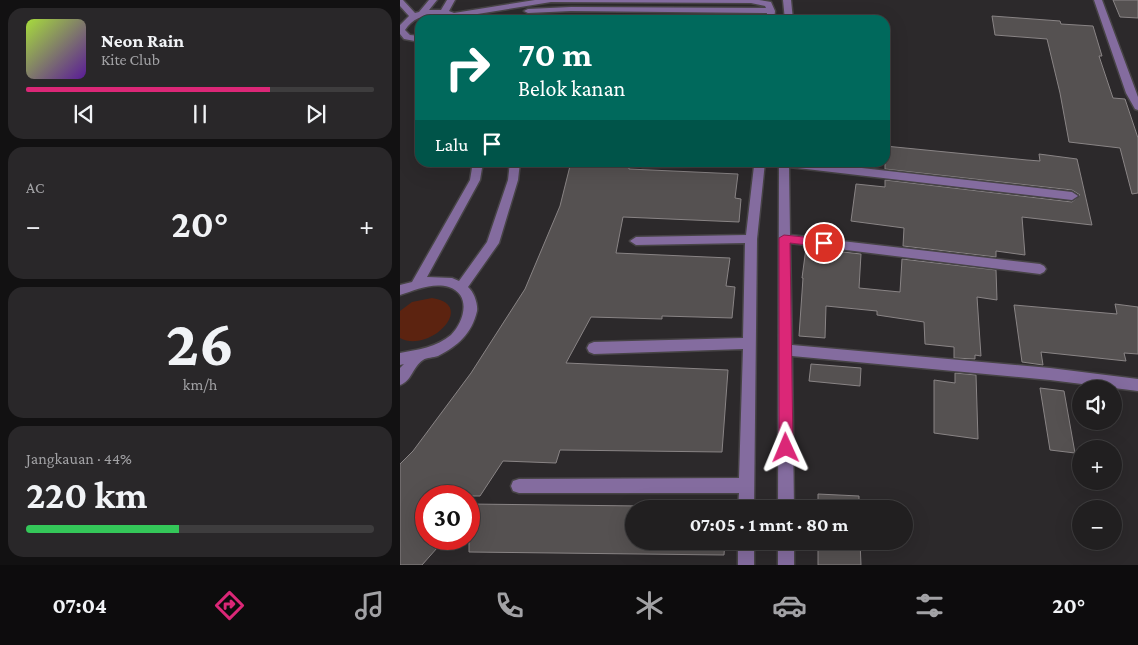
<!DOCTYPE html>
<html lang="id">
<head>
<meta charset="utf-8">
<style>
	:root { --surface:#211f20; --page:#292729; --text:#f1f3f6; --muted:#a2a2a5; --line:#3e3d3e; --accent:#db2777 }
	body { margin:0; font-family:"Crimson Pro",serif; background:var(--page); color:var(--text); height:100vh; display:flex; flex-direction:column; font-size:19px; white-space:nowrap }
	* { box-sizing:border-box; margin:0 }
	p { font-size:16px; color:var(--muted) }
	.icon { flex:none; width:28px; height:28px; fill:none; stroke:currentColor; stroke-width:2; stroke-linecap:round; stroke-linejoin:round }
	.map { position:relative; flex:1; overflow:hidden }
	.details { display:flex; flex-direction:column; gap:8px; padding:8px; background:#121112; width:400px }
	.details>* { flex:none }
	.banner { position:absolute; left:15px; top:15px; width:475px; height:152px; border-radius:15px; box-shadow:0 5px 20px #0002,0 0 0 1px var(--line); background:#00695c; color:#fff; overflow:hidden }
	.tools { position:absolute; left:672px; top:380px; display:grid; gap:10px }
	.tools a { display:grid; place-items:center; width:50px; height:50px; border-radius:50%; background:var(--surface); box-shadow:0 5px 20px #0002,0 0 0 1px var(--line); font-size:25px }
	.speed { position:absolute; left:15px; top:485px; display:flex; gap:10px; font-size:25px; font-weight:700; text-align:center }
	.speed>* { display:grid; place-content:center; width:65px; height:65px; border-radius:50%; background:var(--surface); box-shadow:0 5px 20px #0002,0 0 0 1px var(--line); line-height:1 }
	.speed .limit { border:8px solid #d22; background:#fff; color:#111 }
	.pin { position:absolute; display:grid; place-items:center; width:42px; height:42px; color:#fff; margin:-21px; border:2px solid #fff; border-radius:50%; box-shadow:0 1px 5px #0007 }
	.me { position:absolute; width:55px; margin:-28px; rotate:359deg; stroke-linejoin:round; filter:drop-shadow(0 0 4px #0008) }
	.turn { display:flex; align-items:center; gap:18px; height:105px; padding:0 20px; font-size:22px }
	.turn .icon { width:65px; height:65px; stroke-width:2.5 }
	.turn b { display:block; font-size:35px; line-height:42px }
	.then { display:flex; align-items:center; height:48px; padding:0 20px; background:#0003; gap:10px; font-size:19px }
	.big { font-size:38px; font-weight:700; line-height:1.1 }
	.details .widget { flex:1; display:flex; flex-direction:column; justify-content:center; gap:8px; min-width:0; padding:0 18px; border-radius:15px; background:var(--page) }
	.details .dial { align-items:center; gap:0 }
	.dial b { font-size:65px; line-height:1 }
	.song { display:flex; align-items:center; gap:15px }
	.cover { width:60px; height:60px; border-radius:8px; background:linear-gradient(135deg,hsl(80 70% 55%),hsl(270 70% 35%)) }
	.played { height:5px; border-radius:2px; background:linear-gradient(90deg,var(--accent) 70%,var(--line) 70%) }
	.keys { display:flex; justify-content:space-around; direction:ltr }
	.heat { display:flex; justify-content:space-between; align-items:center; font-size:28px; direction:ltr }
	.charge { height:8px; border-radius:4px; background:linear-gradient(90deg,#34c759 44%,var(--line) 0) }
	.trip { position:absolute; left:225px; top:500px; width:288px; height:50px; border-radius:25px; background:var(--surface); box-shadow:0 5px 20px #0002,0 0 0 1px var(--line); font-weight:700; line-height:50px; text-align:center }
	.dock { display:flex; height:80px; justify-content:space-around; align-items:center; background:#0d0c0d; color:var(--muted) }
	.dock .icon { width:35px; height:35px }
	.dock .current { color:var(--accent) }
	.dock b { font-size:22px; color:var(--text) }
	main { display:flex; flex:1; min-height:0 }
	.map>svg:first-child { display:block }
	.green { fill:#5c2310 }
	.building { fill:#555151; stroke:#898485 }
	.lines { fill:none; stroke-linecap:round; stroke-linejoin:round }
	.minor-casing { stroke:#474446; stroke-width:3 }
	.minor { fill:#846c9f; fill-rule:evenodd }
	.route { fill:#db2777; stroke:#8e194d }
</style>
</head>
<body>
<main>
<section class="details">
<div class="widget">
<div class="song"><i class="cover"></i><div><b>Neon Rain</b><p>Kite Club</p></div></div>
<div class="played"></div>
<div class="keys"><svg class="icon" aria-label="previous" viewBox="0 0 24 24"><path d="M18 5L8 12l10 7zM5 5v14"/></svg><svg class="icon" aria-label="pause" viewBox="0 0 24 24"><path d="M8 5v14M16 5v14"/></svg><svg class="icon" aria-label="next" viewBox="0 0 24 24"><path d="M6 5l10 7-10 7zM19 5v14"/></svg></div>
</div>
<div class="widget"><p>AC</p>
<div class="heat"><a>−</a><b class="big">20°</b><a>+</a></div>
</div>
<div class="widget dial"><b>26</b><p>km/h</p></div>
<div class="widget"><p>Jangkauan · 44%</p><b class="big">220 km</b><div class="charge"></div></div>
</section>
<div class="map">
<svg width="738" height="565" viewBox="0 0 738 565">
	<rect width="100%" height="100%" fill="#2c292b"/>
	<path class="green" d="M32,298C78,305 29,354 0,338V311L12,302Z"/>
	<path class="building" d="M713,0H738V18L720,17Z
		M592,16L660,21L661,24L693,26L702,56H699L713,98L725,99L738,138V193L732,194L720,148L669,142L660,93L647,39L595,35Z
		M485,146L627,160L640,161L639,154L677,159L692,225L622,217L625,255L596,251V257L503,246L504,228L451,221L456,184L485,187V180L672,202L680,195L672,190L485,169Z
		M171,162H228L229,169L338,174L335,198L341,199L339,222L223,217L216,253L330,258L326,286L335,287L332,318L262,316V319L191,317L166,363L328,370L322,452L160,450L156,463L103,461L80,496H26V539H45L22,565H0V464L13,451L71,373L125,289L160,206Z
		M406,248L461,254L459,288L500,292L502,259L596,270L597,300L577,297L581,356L575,355V359L554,358V347L525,344L524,322L477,315V311L426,306L425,338L399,336L403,278H402Z
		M715,304L738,307V354L724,353L726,361L641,352L643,365L622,362L614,305L717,314Z
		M411,364L461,368L460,386L409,381Z
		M555,373L576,375L578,439L534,433V380L555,383Z
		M640,388L664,391L675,453L650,450Z
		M418,494L459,496V509H418Z
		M69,504L327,507V509H234V541H325L324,555L69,552Z
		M418,541H460L461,565H418Z"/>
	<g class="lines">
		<defs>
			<path id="minor" d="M0,0H3L15,13L19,12L29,0H37L29,10H41L47,0H55L49,11L54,13L135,0H359L371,2L375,11L374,20H366L367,13L171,11L128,13L124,11L128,9L171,7L366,8L365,6L351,3L151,2L59,17L61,20H53L51,17C34,13 15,14 5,30L10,35L20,36V42L4,39L0,34V25L9,16L0,6Z
				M383,0H391L393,20H385Z
				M694,0H702L738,97V110L735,109L726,93Z
				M73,162H83L80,180L27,277L52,278L59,281L87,242L108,180L110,162H120L118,180L99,243L68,287C74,292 78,304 77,311C72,333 58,346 38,356C33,358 27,357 23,360C13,366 12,381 0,385V368L4,364L0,365V353C17,350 37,347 51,335C64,322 72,295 49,287C33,282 15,290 0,295V285L12,282L70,180Z
				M239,162H365L357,239L354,509H338L339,493H119L113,491L111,486L113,481L119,479L339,478L343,349L194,354L189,352L187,348L189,344L194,342L343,338L345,243L236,245L230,241L236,237L346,235L354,166L243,167L239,166Z
				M379,162H409L672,192L678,196L672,200L389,167L390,235L640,264L644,266L646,269L644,272L640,274L390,243L392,345L650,368L738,379V391L650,380L392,356L394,509H378Z
				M338,541H354V565H338Z
				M378,541H394V565H378Z"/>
		</defs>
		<use href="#minor" class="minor-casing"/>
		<use href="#minor" class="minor"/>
	</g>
	<path class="route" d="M384,235L424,239L429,243L424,247L390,243L393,448L390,452L386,454L381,452L379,448V238Z"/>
</svg>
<div class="tools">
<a><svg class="icon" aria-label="sound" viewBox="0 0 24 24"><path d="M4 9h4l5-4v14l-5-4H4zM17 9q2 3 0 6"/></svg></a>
<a>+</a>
<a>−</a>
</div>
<div class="speed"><div class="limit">30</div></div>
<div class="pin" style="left:424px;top:243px;background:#d93025"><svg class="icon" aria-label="arrive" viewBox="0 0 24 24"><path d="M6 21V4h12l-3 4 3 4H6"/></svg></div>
<svg class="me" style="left:386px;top:448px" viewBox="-20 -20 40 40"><path d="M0-17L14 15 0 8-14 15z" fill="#db2777" stroke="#fff" stroke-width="4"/></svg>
<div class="trip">07:05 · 1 mnt · 80 m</div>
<div class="banner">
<div class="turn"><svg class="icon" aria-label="right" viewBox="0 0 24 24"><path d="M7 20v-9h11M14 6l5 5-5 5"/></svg><div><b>70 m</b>Belok kanan</div></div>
<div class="then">Lalu<svg class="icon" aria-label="arrive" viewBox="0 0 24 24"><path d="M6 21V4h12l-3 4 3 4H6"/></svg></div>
</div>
</div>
</main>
<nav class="dock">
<b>07:04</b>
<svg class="icon current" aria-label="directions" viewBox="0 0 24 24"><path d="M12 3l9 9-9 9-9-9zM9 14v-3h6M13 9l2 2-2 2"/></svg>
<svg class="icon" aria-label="music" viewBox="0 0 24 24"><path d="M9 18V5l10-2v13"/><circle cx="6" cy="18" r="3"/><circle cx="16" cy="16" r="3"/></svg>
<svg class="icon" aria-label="phone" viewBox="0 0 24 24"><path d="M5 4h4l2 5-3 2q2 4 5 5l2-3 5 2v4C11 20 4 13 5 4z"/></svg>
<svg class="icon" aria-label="climate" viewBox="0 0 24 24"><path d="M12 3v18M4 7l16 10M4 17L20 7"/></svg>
<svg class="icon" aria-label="car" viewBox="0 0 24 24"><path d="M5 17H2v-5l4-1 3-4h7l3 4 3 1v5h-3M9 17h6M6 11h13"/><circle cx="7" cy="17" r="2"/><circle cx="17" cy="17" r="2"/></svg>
<svg class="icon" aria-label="filters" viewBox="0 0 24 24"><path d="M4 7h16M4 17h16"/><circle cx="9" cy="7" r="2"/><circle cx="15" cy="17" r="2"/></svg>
<b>20°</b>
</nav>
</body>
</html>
